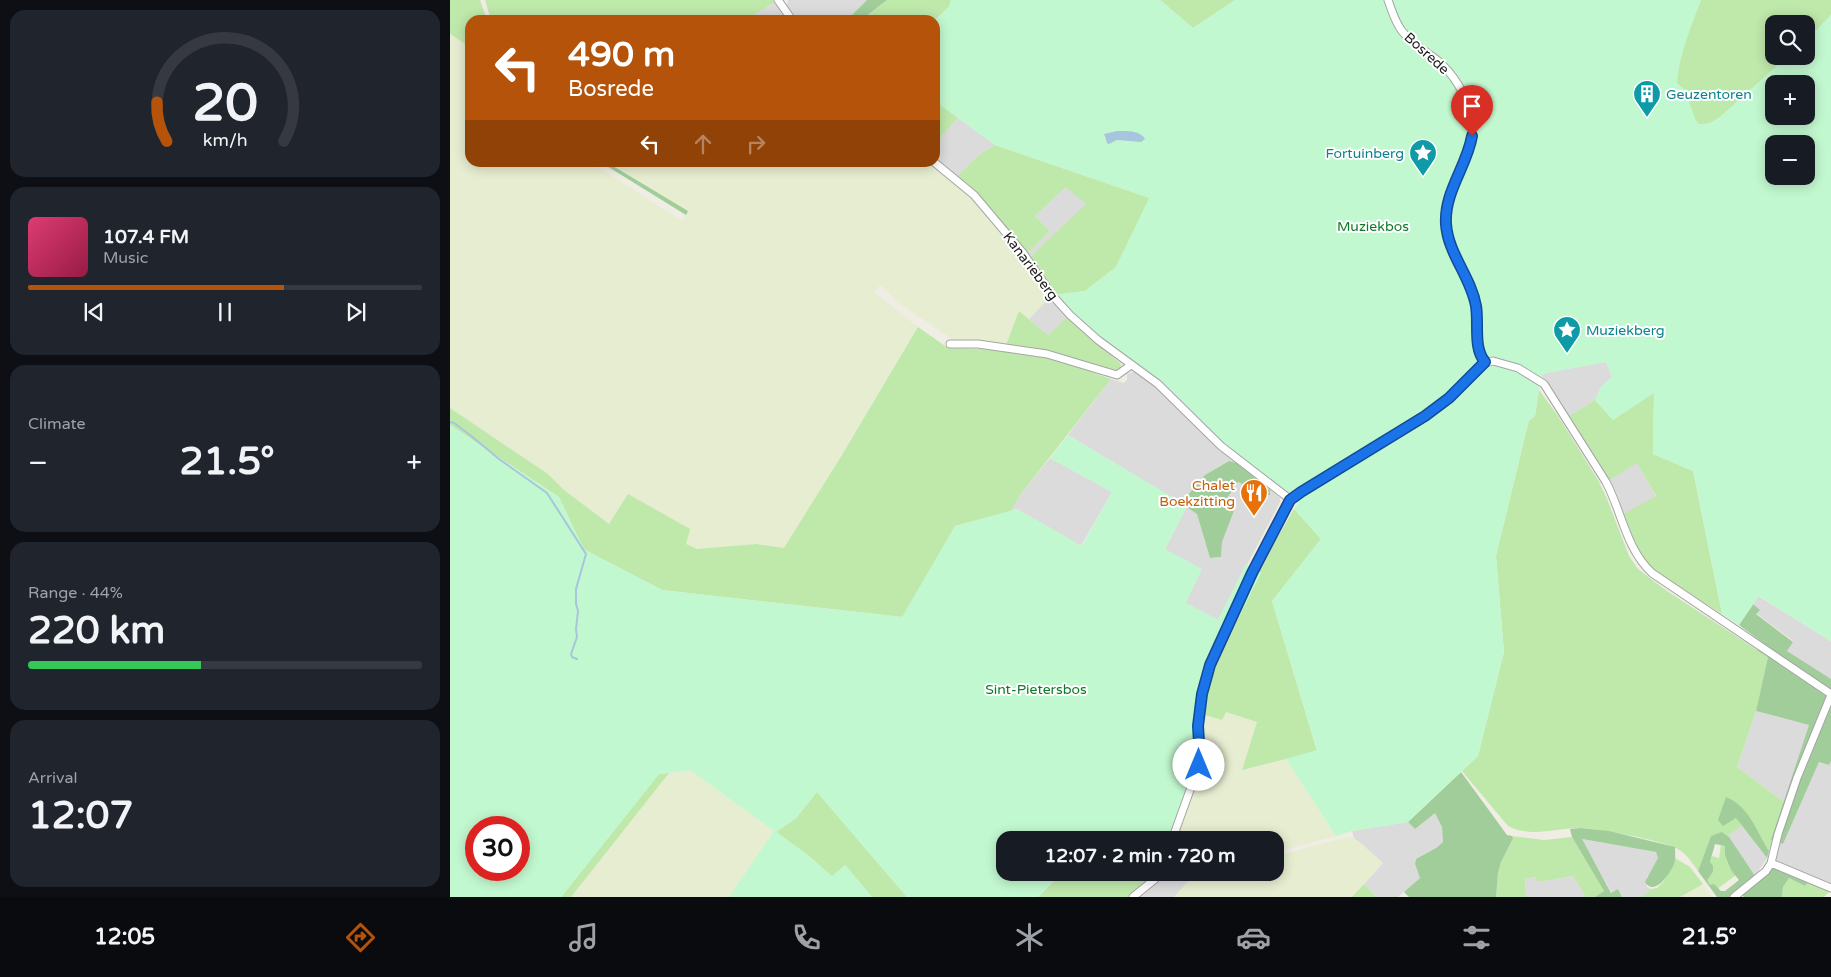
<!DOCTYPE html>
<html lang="en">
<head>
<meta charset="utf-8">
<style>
	:root { --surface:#171b24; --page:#20242c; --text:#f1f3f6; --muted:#9ea1a6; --line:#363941; --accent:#b45309 }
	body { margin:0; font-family:"Varela Round",sans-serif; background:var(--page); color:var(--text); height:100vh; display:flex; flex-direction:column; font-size:19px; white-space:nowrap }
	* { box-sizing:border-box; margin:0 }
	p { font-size:16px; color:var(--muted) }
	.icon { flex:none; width:28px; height:28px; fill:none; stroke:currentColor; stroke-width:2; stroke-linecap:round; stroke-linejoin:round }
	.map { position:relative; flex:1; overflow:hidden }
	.side { display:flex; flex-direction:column; gap:10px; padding:10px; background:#0d0f14; width:450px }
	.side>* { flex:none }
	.guide { position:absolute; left:15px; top:15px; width:475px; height:152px; border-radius:15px; box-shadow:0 2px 12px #0003; background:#b45309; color:#fff; overflow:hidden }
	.tools { position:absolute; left:1315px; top:15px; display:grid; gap:10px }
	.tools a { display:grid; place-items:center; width:50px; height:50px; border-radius:10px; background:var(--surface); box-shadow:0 2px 12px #0003; font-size:25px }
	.speed { position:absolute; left:15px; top:816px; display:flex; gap:10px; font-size:25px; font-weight:700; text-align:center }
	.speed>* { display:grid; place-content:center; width:65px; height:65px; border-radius:50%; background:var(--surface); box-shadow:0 2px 12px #0003; line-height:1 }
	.speed .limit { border:8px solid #d22; background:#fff; color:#111 }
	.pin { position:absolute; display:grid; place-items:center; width:42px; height:42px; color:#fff; margin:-51px -21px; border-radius:50% 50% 50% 0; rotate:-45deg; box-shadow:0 0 5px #0007 }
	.pin .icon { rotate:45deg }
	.me { position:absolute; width:55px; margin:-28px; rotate:0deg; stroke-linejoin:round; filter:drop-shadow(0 0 4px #0008) }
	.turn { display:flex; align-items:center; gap:18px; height:105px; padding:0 20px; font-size:22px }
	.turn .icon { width:65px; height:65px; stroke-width:2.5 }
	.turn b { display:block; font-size:35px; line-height:42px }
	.lanes { display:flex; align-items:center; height:48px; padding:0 20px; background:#0003; justify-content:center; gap:25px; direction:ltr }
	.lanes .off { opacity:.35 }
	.big { font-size:38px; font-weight:700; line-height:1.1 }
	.side .widget { flex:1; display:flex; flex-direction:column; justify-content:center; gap:8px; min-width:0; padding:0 18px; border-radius:15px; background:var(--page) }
	.side .dial { align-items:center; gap:0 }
	.dial svg { height:130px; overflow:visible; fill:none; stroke:var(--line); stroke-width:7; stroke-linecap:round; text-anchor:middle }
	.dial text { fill:var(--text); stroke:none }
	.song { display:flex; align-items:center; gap:15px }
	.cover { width:60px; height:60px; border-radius:8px; background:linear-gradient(135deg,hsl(340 70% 55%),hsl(340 70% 35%)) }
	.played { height:5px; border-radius:2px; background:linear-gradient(90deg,var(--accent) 65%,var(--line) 65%) }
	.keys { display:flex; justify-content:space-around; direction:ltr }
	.heat { display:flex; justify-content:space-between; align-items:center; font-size:28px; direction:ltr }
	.charge { height:8px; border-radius:4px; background:linear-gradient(90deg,#34c759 44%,var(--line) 0) }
	.trip { position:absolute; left:546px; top:831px; width:288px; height:50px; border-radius:15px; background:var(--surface); box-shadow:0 2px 12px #0003; font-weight:700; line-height:50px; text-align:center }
	.tabs { display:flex; height:80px; justify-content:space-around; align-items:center; background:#090b0e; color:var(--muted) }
	.tabs .icon { width:35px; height:35px }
	.tabs .on { color:var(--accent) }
	.tabs b { font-size:22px; color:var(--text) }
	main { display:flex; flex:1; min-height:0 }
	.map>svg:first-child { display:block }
	.residential { fill:#dcdbdb }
	.farmland { fill:#e6edd0 }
	.grass { fill:#bfe8ab }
	.forest { fill:#a0cd9a; fill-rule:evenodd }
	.park { fill:#c2f8cf; fill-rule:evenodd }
	.water { fill:#a5c6dc }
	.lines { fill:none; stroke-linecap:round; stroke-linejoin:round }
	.stream { stroke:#a5c6dc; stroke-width:2 }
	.minor-casing { stroke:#a5a5a5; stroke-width:9 }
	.minor { stroke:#fff; stroke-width:7 }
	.route-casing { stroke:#114b97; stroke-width:12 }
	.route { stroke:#1a73e8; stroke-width:9 }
	.labels { text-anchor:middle; stroke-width:4; stroke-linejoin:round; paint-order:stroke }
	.street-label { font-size:14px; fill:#1e1e1e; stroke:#fff }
	.culture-label { font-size:14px; fill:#0d838f; stroke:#fff; text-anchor:start }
	.park-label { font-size:14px; fill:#0e7a28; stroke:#fff }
	.food-label { font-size:14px; fill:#c56008; stroke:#fff; text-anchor:end }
</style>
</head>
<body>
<main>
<section class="side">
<div class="widget dial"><svg viewBox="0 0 100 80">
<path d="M14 69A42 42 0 1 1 86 69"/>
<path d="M14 69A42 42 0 0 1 8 45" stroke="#b45309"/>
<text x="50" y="56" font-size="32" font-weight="700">20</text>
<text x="50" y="72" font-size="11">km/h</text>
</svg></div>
<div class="widget">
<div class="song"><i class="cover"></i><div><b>107.4 FM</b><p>Music</p></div></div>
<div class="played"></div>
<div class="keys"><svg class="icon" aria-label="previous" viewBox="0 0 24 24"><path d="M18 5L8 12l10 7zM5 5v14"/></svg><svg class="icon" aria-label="pause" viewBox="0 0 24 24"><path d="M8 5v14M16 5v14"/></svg><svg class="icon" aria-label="next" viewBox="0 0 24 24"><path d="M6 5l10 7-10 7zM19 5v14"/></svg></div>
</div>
<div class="widget"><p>Climate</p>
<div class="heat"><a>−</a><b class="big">21.5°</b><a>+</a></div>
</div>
<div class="widget"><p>Range · 44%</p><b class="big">220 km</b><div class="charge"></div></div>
<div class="widget"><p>Arrival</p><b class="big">12:07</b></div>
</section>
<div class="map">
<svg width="1381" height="897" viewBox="0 0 1381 897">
	<rect width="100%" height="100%" fill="#efede4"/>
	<path class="residential" d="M338,0H417L397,20H345L334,5L338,3Z
		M325,2L339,20H295Z
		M508,118L545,145L530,154L507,176L485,160V143Z
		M617,186L637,204L579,258L577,254L600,231L585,216Z
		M599,298L617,317L598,335L579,319Z
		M1156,362L1162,377L1151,387L1145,400L1119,416L1091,375L1096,373Z
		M683,372L687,373L711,392L787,463L779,461L755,475L731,503L618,435L661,379L674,383L677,380V374Z
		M600,458L662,492L631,546L567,509L561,511L570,495Z
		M1187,462L1206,497L1173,514L1158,481Z
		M788,482L813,495H820V490L830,498V502L768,620L735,603L715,549L737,506L747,514L760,558L771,557L772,542L784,511L772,505Z
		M1308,596L1381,641V679L1337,651L1343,641L1306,613L1309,610L1303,604Z
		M1306,711L1359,725L1334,802L1287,767Z
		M1381,761V884L1326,862L1324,858L1328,842L1333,844L1369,762L1379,765Z
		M985,812L992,827L993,842L986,848L966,859L965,864L970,878L948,897H927L914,884L933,863L904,838L902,831L958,822L965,829Z
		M1292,826L1317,858L1305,876L1277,836Z
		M1131,839L1206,852L1208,858L1203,869L1197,877V887L1201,889L1191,897H1172L1168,889L1162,893Z
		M714,873H746L724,897H686Z
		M1124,876L1136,897H1076L1075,879L1087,877L1088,882Z"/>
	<path class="farmland" d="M0,34L20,47V162L142,163L232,221L238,212L158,163H480L525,201L572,257L599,298L579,319L569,311L556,345L505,341L452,305L430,285L424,292L468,327L392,455L335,548L306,544L247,549L159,524L114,490L98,474L0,408Z
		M775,712L807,722L792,770L836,759L886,836L825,852V840H724L752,762L749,730L752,714Z
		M240,770L324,831L279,897H121L219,773Z
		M899,837L904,838L913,845L933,863L902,897H724L746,873L825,872V856Z
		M1253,884L1261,897H1230Z"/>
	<path class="grass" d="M0,0H30L37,20H20V47L0,34Z
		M35,0H324L325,2L295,20H41Z
		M437,0H501L499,7L485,20H411Z
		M710,0H785L743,28Z
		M1251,0H1381V15L1356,41V24H1324V56H1338L1269,118L1260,123L1255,124H1249L1246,121C1241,110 1229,94 1227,83C1225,65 1244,17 1251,0Z
		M485,100L508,118L485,143Z
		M545,145L700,198L666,267L635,291L603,295L579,258L636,204L616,187L585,216L600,231L577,254L518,185L507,176L530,154Z
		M569,311L598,335L617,317L671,364L670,370L667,373L556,345Z
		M468,327L498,348L534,349L584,355L608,360L661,379L570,495L561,511L505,526L453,617L212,590L133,549L109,497L0,425V408L98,474L114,490L159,524L178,494L240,529L236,544L247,549L306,544L334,548L392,455Z
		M1089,390L1108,416L1148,480L1157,499L1179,556L1188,569L1217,591L1318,657L1306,711L1287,767L1334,802L1319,851L1308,834L1286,818L1292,826L1277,836L1274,833L1261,836L1248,871C1243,864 1238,856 1231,851C1218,841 1147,828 1130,828C1106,828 1080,838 1058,826L1012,771L1028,756L1054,652L1046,556L1079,420L1085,416Z
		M1204,392L1203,454L1243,471L1272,614L1205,571C1186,556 1182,537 1173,514L1206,496L1187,463L1158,481L1119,416L1145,400L1163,420Z
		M844,509L871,539L822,601L867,751L792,770L807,722L776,712L772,720L752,714L761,678L776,642L811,573L808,571Z
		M219,773L121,897H111L209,774Z
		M367,792L457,897H422L395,865L382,877L359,856L326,832L346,818Z
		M1062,836L1094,840L1122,837L1154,891L1145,897H1136L1123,876L1088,882L1086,877L1075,879L1076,897H1046L1048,873L1051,862L1063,840Z
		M1271,845L1275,846L1281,870L1286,875L1267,889L1260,885L1256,880L1263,872L1260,862L1262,856L1269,858Z
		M1225,858L1240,867L1253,884L1230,897H1191L1201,889L1207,888L1213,882L1225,862Z
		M612,873H689L702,879L680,897H588Z
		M1339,878L1355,886L1358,882L1380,891L1374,897H1332L1333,887Z
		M914,884L927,897H902Z"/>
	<path class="forest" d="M417,0H437L411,20H397Z
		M152,163H158L238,211L236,215Z
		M779,461L787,463L820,490V495C808,496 798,486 788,482L773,504L784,511L772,542L771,557L760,558L747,514L731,503L755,475Z
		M1303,604L1310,610L1306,614L1343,642L1337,651L1381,679V761L1379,765L1369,762L1333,844L1321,840L1359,725L1306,711L1318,657L1307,650L1312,642L1289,625Z
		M1011,772L1057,835L1062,836L1063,839L1051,862L1048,873L1046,897H959L954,892L970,878L965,864L966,859L986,848L993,842L992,827L985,813L965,829L958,822Z
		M1276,797C1300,807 1306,831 1319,851L1317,858L1286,818L1273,826L1268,820Z
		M1131,828L1159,831L1225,847C1225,853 1226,859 1224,864C1220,874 1204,897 1195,882L1208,858L1206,852L1132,839L1161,893L1168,889L1172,897H1145L1154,891L1122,837L1120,829Z
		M1272,832L1279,837L1305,876L1280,897H1267L1248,871L1261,836ZM1265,844L1275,846V855L1281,870L1289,880L1275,891H1271L1264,884L1260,885L1257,880L1263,872V866L1260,862Z
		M1322,867L1358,882L1355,886L1339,878L1333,887L1332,897H1294L1292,895Z"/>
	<path class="park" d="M501,0H710L743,28L785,0H1251C1241,26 1229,56 1227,83L1235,90L1246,121L1249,124H1255L1260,123L1269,118L1338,56H1356V41L1381,15V641L1309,596L1289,625L1272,614L1243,471L1203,454L1204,393L1163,420L1145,400L1151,387L1162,377L1156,362L1096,373L1091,376L1085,416L1079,420L1046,556L1054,652L1028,756L958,822L902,831L886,836L836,759L867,750L822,601L871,539L844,509L849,503L775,445L712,384L655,342L603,295L635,291L666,267L699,198L545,145L486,102L485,100V20L499,7ZM1324,84H1356V116H1324ZM662,132H682L685,141L667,140L657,143L654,136ZM1324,144H1356V176H1324Z
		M0,425L109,497L134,549L212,590L452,617L505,526L567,509L632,546L662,492L600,458L618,435L737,506L715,549L752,569L736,603L768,620L796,564L811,573L776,642L761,678L749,730L744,731L747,747L746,766L720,840H663L652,831L643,840H555V872L612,873L588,897H457L367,792L346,818L326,832L359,856L382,876L395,865L422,897H279L324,831L240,770L209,774L111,897H0ZM26,828H69V870H26Z"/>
	<path class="water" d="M667,131C676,131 690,130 695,139L691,142L667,140L659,144L657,143L654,134Z"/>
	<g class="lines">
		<path class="stream" d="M0,422L4,423L20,435L49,459L97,493L136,554L126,589V604L128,611L126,629L127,637L121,654L122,657L127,659"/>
		<defs>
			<path id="minor" d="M328,0L342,20
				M938,0C942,11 945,22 952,31C961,43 975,51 987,60C1004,74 1017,96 1021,117C1028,151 1001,179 997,211C991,246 1019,272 1026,304C1030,322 1023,347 1035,363
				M484,162L524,195L573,253L602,295L620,315L648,340L708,384L771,446L841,500
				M500,344H528L597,354L667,375L681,365
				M1035,363L1043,361L1068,368L1094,384L1156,482C1172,512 1176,549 1202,573L1381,694
				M722,840L749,765L751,758L748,726L752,694L761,665L811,557L841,500L851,492L975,416L999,398L1035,363
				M1321,863L1381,888
				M683,897L705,879L710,872
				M1284,897L1316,871L1321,863L1328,834L1347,778L1381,695"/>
		</defs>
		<use href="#minor" class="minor-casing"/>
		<use href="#minor" class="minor"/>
	</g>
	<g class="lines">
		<defs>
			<path id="route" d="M749,765L750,758L748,726L752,694L760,665L802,573L840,500L851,492L975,416L999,398L1035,362C1023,348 1029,324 1026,306C1021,277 998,254 996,224C994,192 1017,166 1022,136"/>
		</defs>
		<use href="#route" class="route-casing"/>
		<use href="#route" class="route"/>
	</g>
	<defs>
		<symbol id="building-pin" viewBox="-11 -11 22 30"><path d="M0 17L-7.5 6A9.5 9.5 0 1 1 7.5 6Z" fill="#0f9aa8" stroke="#fff"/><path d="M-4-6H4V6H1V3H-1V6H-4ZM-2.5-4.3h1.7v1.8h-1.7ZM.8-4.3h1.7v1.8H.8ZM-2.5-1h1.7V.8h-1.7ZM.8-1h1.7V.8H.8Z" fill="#fff"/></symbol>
		<symbol id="sight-pin" viewBox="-11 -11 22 30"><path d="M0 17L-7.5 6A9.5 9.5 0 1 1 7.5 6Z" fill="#0f9aa8" stroke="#fff"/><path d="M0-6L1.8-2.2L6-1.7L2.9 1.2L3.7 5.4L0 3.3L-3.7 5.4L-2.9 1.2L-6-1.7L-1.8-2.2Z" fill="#fff"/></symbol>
		<symbol id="restaurant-pin" viewBox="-11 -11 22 30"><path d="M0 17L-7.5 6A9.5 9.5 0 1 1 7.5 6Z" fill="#e8710a" stroke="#fff"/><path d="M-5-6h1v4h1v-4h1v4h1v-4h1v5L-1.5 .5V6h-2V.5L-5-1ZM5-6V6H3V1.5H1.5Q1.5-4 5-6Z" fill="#fff"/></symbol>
	</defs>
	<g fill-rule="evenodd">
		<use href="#building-pin" x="1181" y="78" width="32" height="43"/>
		<use href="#sight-pin" x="957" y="137" width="32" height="43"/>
		<use href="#sight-pin" x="1101" y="314" width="32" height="43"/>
		<use href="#restaurant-pin" x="788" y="477" width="32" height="43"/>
	</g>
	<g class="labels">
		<g class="street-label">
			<text transform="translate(977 53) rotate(42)" y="5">Bosrede</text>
			<text transform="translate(581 266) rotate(53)" y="5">Kanarieberg</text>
		</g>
		<g class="culture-label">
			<text x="1216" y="99">Geuzentoren</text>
			<text x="954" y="158" text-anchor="end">Fortuinberg</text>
			<text x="1136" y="335">Muziekberg</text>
		</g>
		<g class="park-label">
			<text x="923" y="231">Muziekbos</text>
			<text x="586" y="694">Sint-Pietersbos</text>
		</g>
		<g class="food-label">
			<text x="785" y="490">Chalet<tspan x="785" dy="16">Boekzitting</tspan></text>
		</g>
	</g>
</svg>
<div class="tools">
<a><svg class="icon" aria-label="search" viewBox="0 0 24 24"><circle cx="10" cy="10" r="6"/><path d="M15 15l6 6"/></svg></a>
<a>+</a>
<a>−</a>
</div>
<div class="speed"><div class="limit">30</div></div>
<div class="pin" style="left:1022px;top:136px;background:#d93025"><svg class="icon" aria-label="arrive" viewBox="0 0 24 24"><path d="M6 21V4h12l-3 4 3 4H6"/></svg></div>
<svg class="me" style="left:749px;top:765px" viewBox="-20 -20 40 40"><circle r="19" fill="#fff"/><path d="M0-13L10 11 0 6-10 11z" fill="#1a73e8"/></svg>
<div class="trip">12:07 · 2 min · 720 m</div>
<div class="guide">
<div class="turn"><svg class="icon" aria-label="left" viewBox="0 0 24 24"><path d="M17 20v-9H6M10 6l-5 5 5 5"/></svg><div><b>490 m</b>Bosrede</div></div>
<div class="lanes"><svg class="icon" aria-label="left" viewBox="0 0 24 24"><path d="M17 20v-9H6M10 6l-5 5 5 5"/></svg><svg class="icon off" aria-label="ahead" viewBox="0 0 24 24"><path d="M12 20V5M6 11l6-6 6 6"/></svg><svg class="icon off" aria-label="right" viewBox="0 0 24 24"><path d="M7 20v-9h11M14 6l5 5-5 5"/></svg></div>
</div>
</div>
</main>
<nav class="tabs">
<b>12:05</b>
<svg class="icon on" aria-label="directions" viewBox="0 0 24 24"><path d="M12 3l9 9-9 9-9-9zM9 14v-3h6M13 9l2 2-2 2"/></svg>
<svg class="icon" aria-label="music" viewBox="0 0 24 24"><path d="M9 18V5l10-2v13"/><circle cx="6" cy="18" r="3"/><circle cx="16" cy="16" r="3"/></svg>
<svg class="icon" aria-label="phone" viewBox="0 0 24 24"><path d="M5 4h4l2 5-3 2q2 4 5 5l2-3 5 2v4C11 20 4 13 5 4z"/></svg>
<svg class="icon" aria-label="climate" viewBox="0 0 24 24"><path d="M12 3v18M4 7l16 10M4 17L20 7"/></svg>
<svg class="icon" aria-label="car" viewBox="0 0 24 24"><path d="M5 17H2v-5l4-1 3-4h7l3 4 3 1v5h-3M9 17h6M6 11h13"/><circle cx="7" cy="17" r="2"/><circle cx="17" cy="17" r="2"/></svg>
<svg class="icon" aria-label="filters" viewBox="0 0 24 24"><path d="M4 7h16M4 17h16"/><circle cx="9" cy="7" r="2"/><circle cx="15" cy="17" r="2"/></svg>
<b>21.5°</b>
</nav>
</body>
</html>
